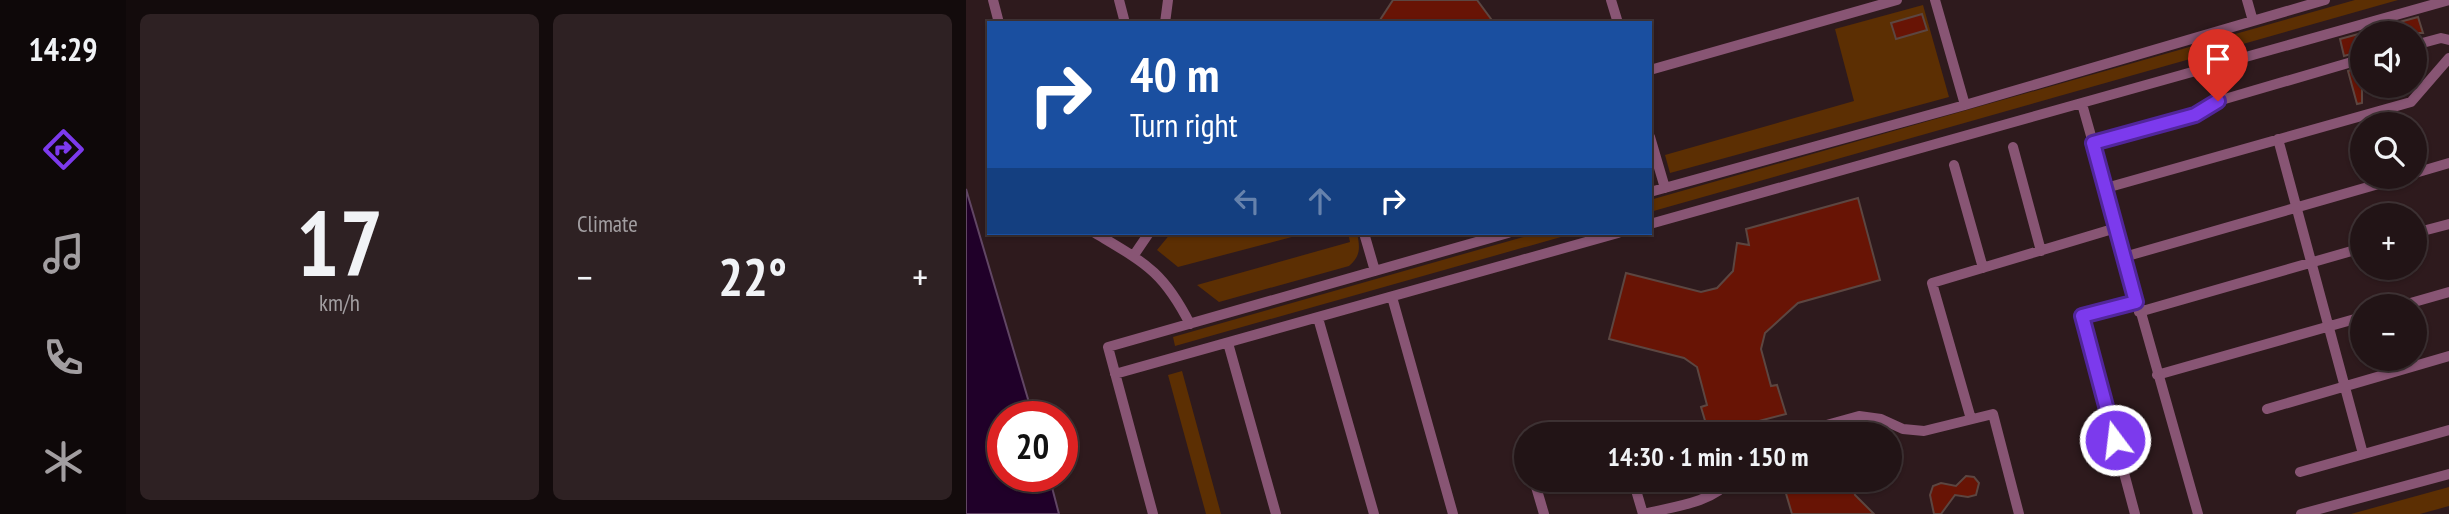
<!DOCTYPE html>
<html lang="en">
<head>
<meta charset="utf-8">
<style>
	:root { --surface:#221416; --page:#2e2123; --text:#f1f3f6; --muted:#a29ea1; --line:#3f3335; --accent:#7c3aed }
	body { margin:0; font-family:"PT Sans Narrow",sans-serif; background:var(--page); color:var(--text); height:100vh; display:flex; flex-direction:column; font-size:26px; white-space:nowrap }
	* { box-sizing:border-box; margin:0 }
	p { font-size:23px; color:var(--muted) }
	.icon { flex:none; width:38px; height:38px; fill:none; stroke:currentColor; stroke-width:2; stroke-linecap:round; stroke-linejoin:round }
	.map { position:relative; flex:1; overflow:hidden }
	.drawer { display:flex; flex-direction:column; gap:14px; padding:14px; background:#130b0c; width:840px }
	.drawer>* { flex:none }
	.guide { position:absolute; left:21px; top:21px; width:665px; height:214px; border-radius:0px; box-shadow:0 2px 5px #0004,0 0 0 2px var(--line); background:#1a4fa0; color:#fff; overflow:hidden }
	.tools { position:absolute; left:1384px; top:21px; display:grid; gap:14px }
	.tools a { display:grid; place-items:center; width:77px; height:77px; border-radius:50%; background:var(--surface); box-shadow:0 2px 5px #0004,0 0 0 2px var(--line); font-size:35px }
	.speed { position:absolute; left:21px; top:401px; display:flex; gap:14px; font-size:35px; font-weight:700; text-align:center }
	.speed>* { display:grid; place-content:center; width:91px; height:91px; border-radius:50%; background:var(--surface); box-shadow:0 2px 5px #0004,0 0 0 2px var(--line); line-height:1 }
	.speed .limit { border:10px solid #d22; background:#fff; color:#111 }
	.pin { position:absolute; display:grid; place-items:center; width:60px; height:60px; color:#fff; margin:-72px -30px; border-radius:50% 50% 50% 0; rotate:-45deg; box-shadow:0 0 7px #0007 }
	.pin .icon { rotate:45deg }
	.me { position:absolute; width:77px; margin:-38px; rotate:345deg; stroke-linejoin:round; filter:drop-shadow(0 0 5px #0008) }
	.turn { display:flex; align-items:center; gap:24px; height:147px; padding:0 28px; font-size:32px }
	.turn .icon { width:91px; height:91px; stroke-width:2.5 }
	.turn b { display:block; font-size:49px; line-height:60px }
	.lanes { display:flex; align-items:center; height:66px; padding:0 28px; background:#0003; justify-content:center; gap:35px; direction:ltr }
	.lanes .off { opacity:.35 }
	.big { font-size:52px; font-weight:600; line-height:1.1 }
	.drawer .widget { flex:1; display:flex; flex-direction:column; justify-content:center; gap:10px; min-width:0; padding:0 24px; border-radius:10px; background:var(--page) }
	.drawer .dial { align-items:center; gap:0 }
	.dial b { font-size:91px; line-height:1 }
	.heat { display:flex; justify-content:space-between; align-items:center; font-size:38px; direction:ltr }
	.drawer .tiles { flex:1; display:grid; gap:14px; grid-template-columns:repeat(2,1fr) }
	.trip { position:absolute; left:548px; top:422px; width:388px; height:70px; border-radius:35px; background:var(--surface); box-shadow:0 2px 5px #0004,0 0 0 2px var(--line); font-weight:600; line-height:70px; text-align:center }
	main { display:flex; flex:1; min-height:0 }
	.dock { display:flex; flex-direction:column; width:126px; justify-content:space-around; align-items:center; background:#0e0809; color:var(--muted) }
	.dock .icon { width:49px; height:49px }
	.dock .selected { color:var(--accent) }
	.dock b { font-size:32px; color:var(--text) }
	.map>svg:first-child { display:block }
	.green { fill:#5c2f03 }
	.water { fill:#200029; stroke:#614664; stroke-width:2 }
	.building { fill:#681405; stroke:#5c4641; stroke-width:2 }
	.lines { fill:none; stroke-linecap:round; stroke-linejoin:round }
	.service { stroke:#885574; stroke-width:10 }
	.route-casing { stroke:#51269a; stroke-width:18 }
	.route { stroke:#7c3aed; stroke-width:12 }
</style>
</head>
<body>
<main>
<nav class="dock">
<b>14:29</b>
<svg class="icon selected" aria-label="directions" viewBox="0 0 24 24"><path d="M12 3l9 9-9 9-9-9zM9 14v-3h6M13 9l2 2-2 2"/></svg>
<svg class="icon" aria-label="music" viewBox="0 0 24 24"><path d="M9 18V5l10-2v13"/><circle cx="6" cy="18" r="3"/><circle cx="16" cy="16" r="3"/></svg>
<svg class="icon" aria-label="phone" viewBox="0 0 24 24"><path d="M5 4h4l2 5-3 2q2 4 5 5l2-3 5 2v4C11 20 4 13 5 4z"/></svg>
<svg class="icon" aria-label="climate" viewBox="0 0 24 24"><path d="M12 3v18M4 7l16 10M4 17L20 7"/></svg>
</nav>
<section class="drawer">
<div class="tiles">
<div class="widget dial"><b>17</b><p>km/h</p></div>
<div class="widget"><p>Climate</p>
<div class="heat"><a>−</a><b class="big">22°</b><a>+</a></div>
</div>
</div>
</section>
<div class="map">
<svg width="1483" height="514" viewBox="0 0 1483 514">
	<rect width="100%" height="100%" fill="#2e1a1d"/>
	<path class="green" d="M1389,0H1432L684,212V200Z
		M957,5L983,97L704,173L699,155L888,101L869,29Z
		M205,233H341L212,267L191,250Z
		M382,233H391C394,247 395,256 383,266L253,302L231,285L384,242Z
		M571,233H609L209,346L207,337Z
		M216,371L255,514H240L202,375Z
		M1483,487V506L1454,514H1385Z"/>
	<path class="water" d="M0,189L67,416H37V476H83L93,514H0Z"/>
	<path class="building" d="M427,0H511L528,23H412Z
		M956,14L961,30L930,39L925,23Z
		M1452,17L1457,33H1401L1400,31Z
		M1396,33V51L1378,56L1374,39Z
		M1396,67V103L1391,104L1382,71Z
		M892,198L914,280L832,303L799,333L795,349L805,386L811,385L820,414L743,434L735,407L741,405L731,367L718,358L643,339L660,273L735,292L751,288L767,271L771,243L783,245L780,229Z
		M1000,476L1008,477L1013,483L1010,495L1002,497L989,495L975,514H968L964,495L967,486L975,483L990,486Z
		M816,480H885L889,495L908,514H826Z"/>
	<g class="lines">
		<path class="service" d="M27,0L33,23
			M153,0L159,23
			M645,0L652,23
			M969,0L999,105
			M1281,0L1287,21
			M199,23L202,0
			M1449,45L1475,38L1483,40
			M1243,69L1252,101
			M684,70L931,0
			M1116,104L1232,514
			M684,137L699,188
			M1312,139L1397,454
			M1127,143L1229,115L1252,101L1396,59
			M1047,147L1075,251
			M988,165L1017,268
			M1449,173L1483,163
			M1140,188L1445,102L1483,58
			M684,192L999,105L1359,0
			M684,224L1483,0
			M129,233C179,263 197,271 224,324
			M398,233L409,271
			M1449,233L1483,224
			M168,255L183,233
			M1158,257L1437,177
			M426,297L487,514
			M1434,306L1483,292
			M1173,312L1396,248
			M352,318L408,514
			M262,343L310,514
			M149,374L652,233
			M1191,375L1396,317
			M1301,409L1483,356
			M1005,419L966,283L1150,228
			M607,434C623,429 636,423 650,434
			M828,434L893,416L915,419L937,429L958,431L1027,414L1053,514
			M1334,472L1483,430
			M568,480L578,514
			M667,480L677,514
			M187,514L142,347L542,233
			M677,514C705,507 747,503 764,480
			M1169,514L1116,316L1170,302
			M1335,514L1483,474"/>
	</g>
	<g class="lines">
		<defs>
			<path id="route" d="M1149,440L1116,316L1170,302L1127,143L1229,115L1252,101"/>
		</defs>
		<use href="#route" class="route-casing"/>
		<use href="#route" class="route"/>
	</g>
</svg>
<div class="tools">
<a><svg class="icon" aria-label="sound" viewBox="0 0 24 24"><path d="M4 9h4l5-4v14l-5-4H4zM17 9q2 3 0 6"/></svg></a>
<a><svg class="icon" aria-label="search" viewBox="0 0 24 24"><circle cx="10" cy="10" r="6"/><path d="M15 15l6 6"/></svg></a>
<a>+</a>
<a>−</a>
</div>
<div class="speed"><div class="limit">20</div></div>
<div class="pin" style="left:1252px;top:101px;background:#d93025"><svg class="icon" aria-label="arrive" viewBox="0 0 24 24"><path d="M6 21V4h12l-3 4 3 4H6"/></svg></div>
<svg class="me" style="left:1149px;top:440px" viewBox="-20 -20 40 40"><circle r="17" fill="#7c3aed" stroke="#fff" stroke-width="3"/><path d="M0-11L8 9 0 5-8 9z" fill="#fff"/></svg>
<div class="trip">14:30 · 1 min · 150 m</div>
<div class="guide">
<div class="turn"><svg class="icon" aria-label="right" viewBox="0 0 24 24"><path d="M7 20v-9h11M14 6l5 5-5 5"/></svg><div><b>40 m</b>Turn right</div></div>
<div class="lanes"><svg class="icon off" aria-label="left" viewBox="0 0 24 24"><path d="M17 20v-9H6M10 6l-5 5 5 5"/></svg><svg class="icon off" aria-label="ahead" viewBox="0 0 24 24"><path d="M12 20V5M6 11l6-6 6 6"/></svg><svg class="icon" aria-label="right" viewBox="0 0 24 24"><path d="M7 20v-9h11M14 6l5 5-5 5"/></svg></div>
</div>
</div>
</main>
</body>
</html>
